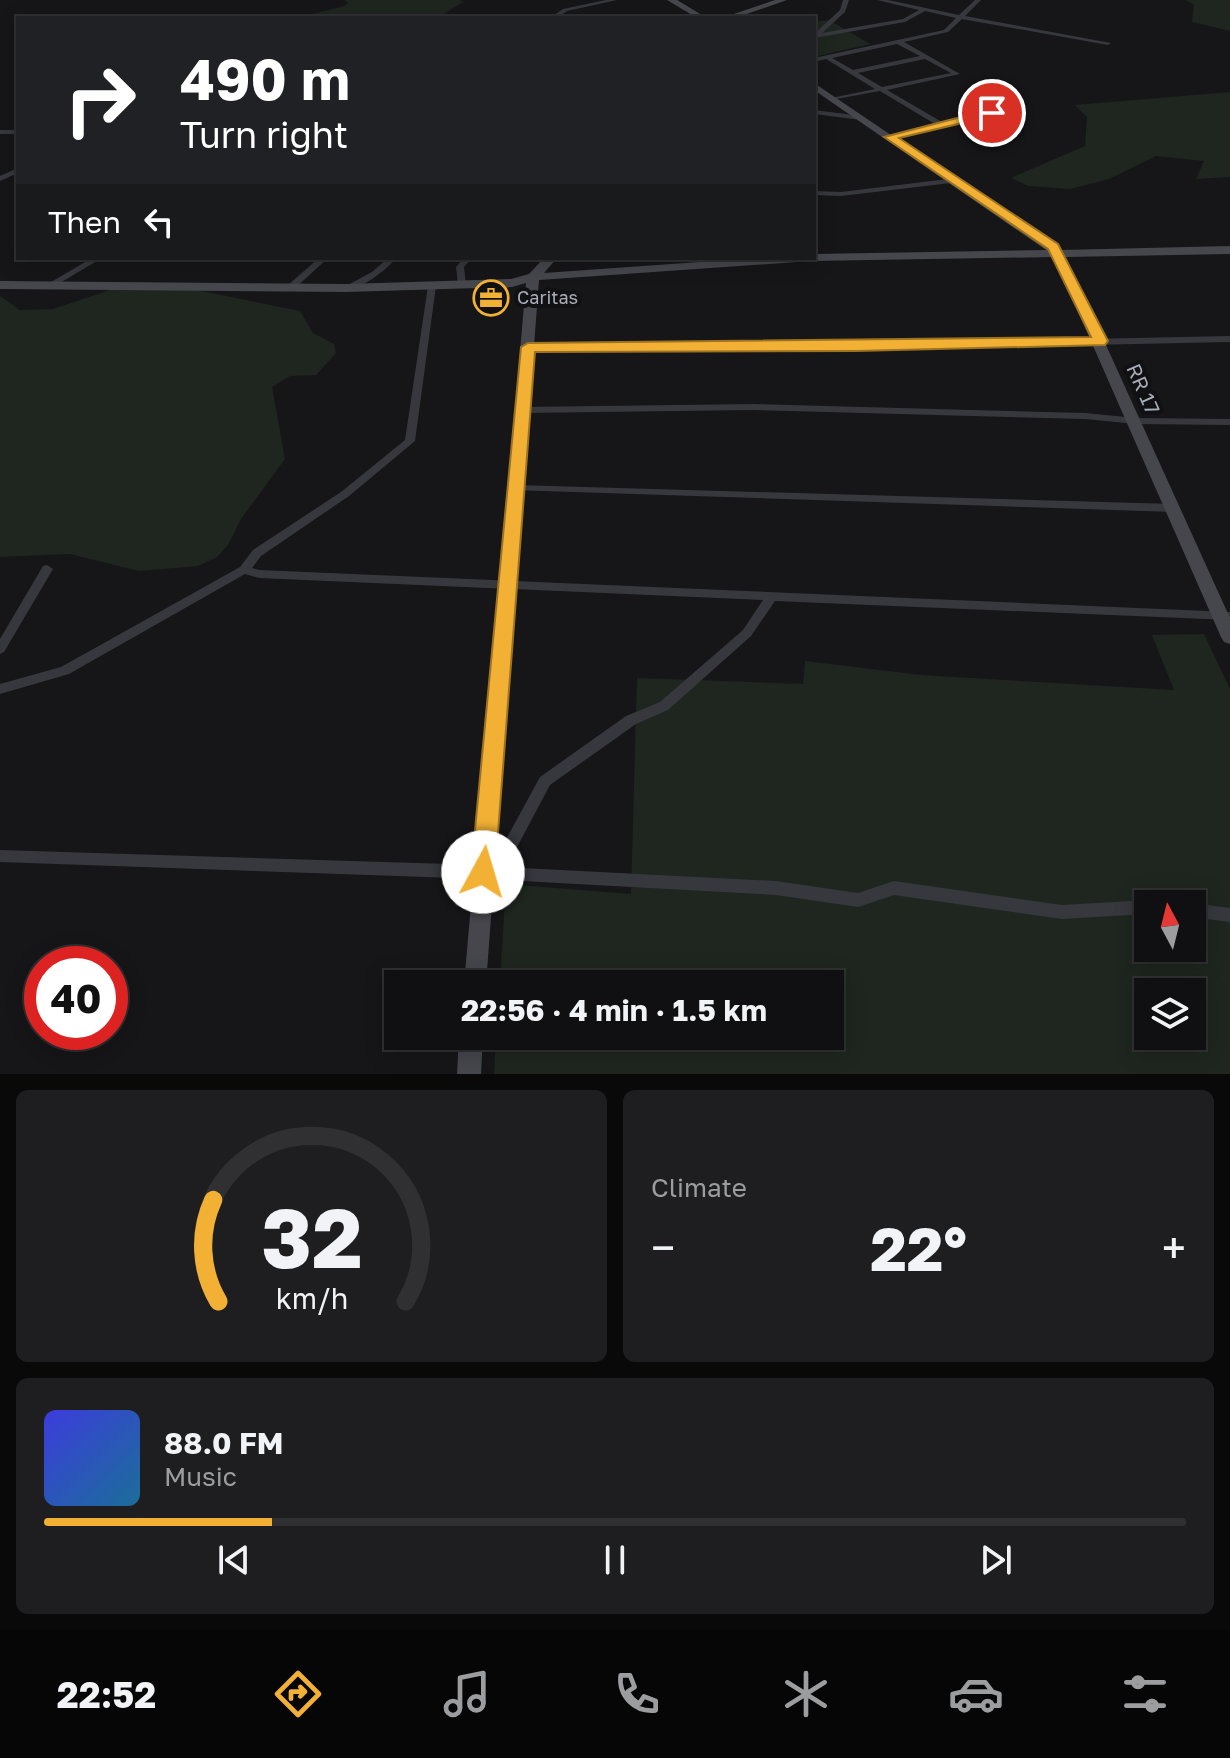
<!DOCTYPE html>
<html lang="en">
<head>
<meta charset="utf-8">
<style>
	:root { --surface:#101012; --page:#1e1e20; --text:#f1f3f6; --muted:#9c9d9f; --line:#303032; --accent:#f2b134 }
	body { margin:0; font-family:"Golos Text",sans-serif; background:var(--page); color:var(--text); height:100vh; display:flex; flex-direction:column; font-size:30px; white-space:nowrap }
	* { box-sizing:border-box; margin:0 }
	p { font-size:26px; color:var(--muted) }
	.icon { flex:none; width:44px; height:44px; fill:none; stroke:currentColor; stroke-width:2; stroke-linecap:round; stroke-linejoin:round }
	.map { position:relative; height:1074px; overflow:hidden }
	.drawer { display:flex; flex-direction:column; gap:16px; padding:16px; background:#09090a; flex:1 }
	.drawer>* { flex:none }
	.hud { position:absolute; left:16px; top:16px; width:800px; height:244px; border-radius:0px; box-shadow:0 4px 20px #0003,0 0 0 2px var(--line); background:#202124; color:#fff; overflow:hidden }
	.needle { width:52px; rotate:353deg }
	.buttons { position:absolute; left:1134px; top:890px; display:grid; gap:16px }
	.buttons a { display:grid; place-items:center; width:72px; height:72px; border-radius:0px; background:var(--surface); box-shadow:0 4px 20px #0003,0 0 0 2px var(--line); font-size:40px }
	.speed { position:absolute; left:24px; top:946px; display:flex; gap:16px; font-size:40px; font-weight:700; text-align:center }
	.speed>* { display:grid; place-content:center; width:104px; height:104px; border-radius:50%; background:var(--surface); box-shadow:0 4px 20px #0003,0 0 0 2px var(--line); line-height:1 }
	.speed .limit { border:12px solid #d22; background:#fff; color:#111 }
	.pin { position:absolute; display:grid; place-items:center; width:68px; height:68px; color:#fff; margin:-34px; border:4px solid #fff; border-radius:50%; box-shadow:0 2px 8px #0007 }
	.me { position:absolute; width:88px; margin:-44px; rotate:6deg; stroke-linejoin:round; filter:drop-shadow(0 0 6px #0008) }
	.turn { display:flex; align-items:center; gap:28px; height:168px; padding:0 32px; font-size:36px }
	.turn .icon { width:104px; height:104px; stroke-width:2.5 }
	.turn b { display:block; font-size:56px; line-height:68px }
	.then { display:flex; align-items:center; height:76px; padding:0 32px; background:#0003; gap:16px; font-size:30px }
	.big { font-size:60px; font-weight:700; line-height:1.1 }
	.drawer .widget { flex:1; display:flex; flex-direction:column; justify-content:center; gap:12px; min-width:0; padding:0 28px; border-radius:12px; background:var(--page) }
	.drawer .dial { align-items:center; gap:0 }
	.dial svg { height:208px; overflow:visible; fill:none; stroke:var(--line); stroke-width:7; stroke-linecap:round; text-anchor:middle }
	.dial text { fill:var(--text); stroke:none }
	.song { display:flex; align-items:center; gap:24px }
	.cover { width:96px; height:96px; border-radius:12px; background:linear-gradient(135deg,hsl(240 70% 55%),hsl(200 70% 35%)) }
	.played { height:8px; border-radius:4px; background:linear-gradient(90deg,var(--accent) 20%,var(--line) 20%) }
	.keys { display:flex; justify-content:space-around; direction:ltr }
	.heat { display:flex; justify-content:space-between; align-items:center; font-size:44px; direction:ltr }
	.drawer .tiles { flex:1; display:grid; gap:16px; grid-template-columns:1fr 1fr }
	.widget:last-child { grid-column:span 2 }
	.trip { position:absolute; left:384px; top:970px; width:460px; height:80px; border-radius:0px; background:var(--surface); box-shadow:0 4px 20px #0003,0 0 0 2px var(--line); font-weight:700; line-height:80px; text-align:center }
	.tabs { display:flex; height:128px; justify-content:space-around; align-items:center; background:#060607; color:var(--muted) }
	.tabs .icon { width:56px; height:56px }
	.tabs .on { color:var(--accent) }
	.tabs b { font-size:36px; color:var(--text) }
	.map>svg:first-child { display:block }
	.green { fill:#1e261f; fill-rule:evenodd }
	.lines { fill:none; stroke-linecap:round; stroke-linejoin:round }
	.street { fill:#37383d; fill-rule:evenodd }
	.secondary { fill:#45474d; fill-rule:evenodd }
	.route { fill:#f2b134; stroke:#9d7322; stroke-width:2 }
	.labels { text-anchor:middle; stroke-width:8; stroke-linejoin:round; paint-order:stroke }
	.far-poi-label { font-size:18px; fill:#a8adb8; stroke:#111113; text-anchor:start }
	.street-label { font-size:20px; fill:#a8adb8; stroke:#111113 }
</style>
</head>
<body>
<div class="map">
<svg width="1230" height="1074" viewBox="0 0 1230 1074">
	<rect width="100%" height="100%" fill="#161618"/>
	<path class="green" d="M345,0H460L463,2L437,18H298L344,6L348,3Z
		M1186,0H1230V31L1192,22L1194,5Z
		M829,20L870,44L818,56L814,54V22Z
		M1230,92V177L1196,179L1204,161L1156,156L1109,179L1070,189L1028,186L1011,178L1085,146L1087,117L1075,105Z
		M113,289H192L300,311L313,333L334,344L336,353L316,375L290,376L272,387L285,459L241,519L228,545L217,557L198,566L139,571L70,554L0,557V296L20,310L53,309Z
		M1204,634L1230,689V1074H494L496,1036H830V984H500L506,884L631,894L637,678L803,684L805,661L921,675L1174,690L1152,635ZM1148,904H1192V948H1148ZM1148,992H1192V1036H1148Z"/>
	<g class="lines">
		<path class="street" d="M606,0H617L567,11L557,18H550L563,9Z
			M843,0H849L845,12L822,33L903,19L919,10L877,0H888L959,15L975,0H981L965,16L1111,43L1108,45L962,19L948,32L904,42L960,74L887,90L942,122L1016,105L1019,107L889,139L886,137L887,136L935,124L880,91L831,100V98L875,89L826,59L814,62V58L944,30L956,18L925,11L905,22L814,38V34L840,10ZM897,44L920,56L853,70L832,58ZM925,59L951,73L882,87L858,73Z
			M97,15H101V18H95Z
			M814,110L861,116L864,118L861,120L814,114Z
			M0,130H18V134H0Z
			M18,168V173L0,181V176Z
			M956,178H959V182L841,196L814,195V191L841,192Z
			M92,258H102L53,287H47L46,285Z
			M319,258H328L294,289H288V285Z
			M388,258H397C383,272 363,289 343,290L342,288L372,272Z
			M464,258H472L464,267L466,285L462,288L458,285L456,267Z
			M432,283L436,286L415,441L349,496L261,556L252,568L259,570L1230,612V620L775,601L751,636L668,710L636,724L550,785L508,864L504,867L776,881L858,893L894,881L1062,905L1148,900L1154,904H1148V914L1062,919L894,895L858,907L776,895L483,879L0,862V850L482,865L498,854L540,777L626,716L660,702L743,630L763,600L259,578L245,574L69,674L0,694V684L61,667L240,567L253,550L341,492L405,440L428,286Z
			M1230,336V342L856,350H528L523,347L528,344H856Z
			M753,404L1085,413L1136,418L1230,419V425L1136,424L1085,419L753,410L523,413L518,410L523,407Z
			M516,485L1174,504L1179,508L1174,512L512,490L511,488Z
			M47,565L53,569L4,652L0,654V639L43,566Z
			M1192,903L1230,908V922L1192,917V904H1190Z"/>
		<path class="secondary" d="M667,0H677L707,18H697Z
			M775,0H787L735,18H722Z
			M814,83L1061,250L1230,246V254L1066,257L1230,618V644L1224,642L1221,637L1054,257L811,261L539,280L486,984H464L526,283L512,287L346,292L0,289V281L346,284L511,279L529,274L544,258H557L544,273L756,258H814V254L1046,250L814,90Z
			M459,1036H483L481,1074H457Z"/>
	</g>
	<path class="route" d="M992,109L996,115L899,138L1058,244L1108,341L1105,345L856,351L535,352L495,872L492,880L483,883L475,880L471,872L521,347L528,343L1091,337L1048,249L884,137Z"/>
	<defs>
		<symbol id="office-ring" viewBox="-11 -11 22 22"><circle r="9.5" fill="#111113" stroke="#f2b134" stroke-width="1.5"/><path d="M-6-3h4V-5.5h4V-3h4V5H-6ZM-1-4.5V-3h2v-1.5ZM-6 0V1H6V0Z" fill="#f2b134"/></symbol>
	</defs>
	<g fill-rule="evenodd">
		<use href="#office-ring" x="471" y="278" width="40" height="40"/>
	</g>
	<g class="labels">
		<g class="far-poi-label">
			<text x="517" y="304">Caritas</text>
		</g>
		<g class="street-label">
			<text transform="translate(1143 389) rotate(66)" y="7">RR 17</text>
		</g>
	</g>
</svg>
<div class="buttons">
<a><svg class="needle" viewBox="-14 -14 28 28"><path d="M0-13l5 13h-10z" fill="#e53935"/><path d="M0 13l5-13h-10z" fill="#9c9d9f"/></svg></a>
<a><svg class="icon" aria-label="layers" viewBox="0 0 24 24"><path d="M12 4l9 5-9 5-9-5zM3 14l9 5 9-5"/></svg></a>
</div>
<div class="speed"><div class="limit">40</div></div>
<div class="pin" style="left:992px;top:113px;background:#d93025"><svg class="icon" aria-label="arrive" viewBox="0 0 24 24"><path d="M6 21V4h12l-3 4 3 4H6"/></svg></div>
<svg class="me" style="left:483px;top:872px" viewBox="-20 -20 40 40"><circle r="19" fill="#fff"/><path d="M0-13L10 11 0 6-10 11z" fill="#f2b134"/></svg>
<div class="trip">22:56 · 4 min · 1.5 km</div>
<div class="hud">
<div class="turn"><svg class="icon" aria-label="right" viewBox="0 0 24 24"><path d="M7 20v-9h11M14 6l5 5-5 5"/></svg><div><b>490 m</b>Turn right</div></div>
<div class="then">Then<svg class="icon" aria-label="left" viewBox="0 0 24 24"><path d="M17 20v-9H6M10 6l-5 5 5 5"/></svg></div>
</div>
</div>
<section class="drawer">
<div class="tiles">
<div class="widget dial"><svg viewBox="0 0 100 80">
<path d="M14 69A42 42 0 1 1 86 69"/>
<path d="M14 69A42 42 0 0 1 12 30" stroke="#f2b134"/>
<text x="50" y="56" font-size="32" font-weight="700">32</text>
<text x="50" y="72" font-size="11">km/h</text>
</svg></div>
<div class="widget"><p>Climate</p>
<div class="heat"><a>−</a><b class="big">22°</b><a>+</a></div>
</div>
<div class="widget">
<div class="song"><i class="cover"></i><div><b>88.0 FM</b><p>Music</p></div></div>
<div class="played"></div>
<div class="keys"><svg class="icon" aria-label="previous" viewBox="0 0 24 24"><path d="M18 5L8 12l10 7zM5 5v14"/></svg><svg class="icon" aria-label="pause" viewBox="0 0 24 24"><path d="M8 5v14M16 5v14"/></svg><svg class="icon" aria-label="next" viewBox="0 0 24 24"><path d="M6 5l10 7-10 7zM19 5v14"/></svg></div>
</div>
</div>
</section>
<nav class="tabs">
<b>22:52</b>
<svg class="icon on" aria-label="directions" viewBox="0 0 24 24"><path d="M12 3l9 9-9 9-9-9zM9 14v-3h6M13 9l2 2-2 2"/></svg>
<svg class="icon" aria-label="music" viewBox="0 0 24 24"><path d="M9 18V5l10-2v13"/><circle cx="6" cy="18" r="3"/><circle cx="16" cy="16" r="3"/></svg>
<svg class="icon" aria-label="phone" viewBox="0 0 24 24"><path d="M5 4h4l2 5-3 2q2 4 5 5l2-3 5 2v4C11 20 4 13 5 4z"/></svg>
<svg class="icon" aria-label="climate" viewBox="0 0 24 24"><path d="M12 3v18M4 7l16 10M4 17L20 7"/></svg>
<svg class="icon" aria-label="car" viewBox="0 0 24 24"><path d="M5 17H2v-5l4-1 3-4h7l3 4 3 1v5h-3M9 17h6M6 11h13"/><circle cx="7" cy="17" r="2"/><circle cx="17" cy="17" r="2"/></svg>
<svg class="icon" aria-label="filters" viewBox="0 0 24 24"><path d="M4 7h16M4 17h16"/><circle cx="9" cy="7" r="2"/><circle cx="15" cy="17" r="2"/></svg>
</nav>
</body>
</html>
